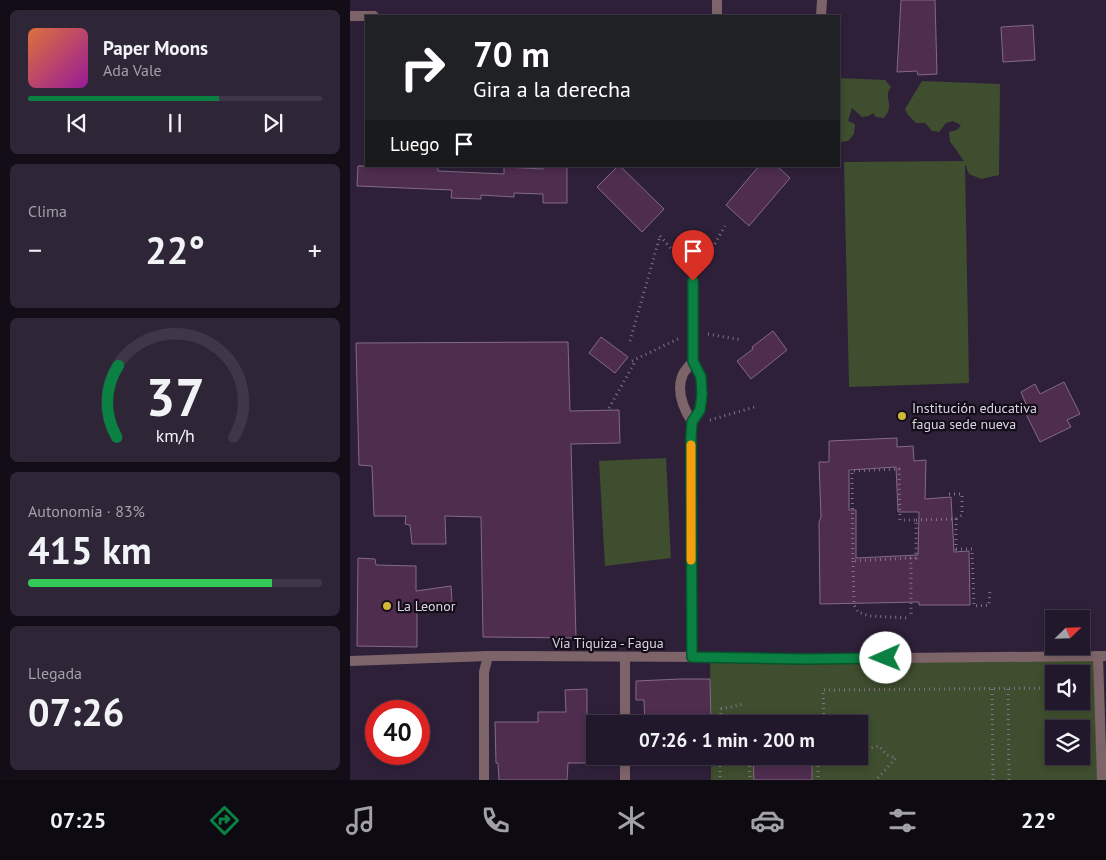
<!DOCTYPE html>
<html lang="es">
<head>
<meta charset="utf-8">
<style>
	:root { --surface:#22182b; --page:#2e2537; --text:#f1f3f6; --muted:#a2a0a9; --line:#3f3747; --accent:#0b8043 }
	body { margin:0; font-family:"PT Sans",sans-serif; background:var(--page); color:var(--text); height:100vh; display:flex; flex-direction:column; font-size:19px; white-space:nowrap }
	* { box-sizing:border-box; margin:0 }
	p { font-size:16px; color:var(--muted) }
	.icon { flex:none; width:28px; height:28px; fill:none; stroke:currentColor; stroke-width:2; stroke-linecap:round; stroke-linejoin:round }
	.map { position:relative; flex:1; overflow:hidden }
	.side { display:flex; flex-direction:column; gap:10px; padding:10px; background:#130d18; width:350px }
	.side>* { flex:none }
	.guide { position:absolute; left:15px; top:15px; width:475px; height:152px; border-radius:0px; box-shadow:0 2px 8px #0003,0 0 0 1px var(--line); background:#202124; color:#fff; overflow:hidden }
	.needle { width:32px; rotate:67deg }
	.fabs { position:absolute; left:695px; top:610px; display:grid; gap:10px }
	.fabs a { display:grid; place-items:center; width:45px; height:45px; border-radius:0px; background:var(--surface); box-shadow:0 2px 8px #0003,0 0 0 1px var(--line); font-size:25px }
	.speed { position:absolute; left:15px; top:700px; display:flex; gap:10px; font-size:25px; font-weight:700; text-align:center }
	.speed>* { display:grid; place-content:center; width:65px; height:65px; border-radius:50%; background:var(--surface); box-shadow:0 2px 8px #0003,0 0 0 1px var(--line); line-height:1 }
	.speed .limit { border:8px solid #d22; background:#fff; color:#111 }
	.pin { position:absolute; display:grid; place-items:center; width:42px; height:42px; color:#fff; margin:-51px -21px; border-radius:50% 50% 50% 0; rotate:-45deg; box-shadow:0 0 5px #0007 }
	.pin .icon { rotate:45deg }
	.me { position:absolute; width:55px; margin:-28px; rotate:269deg; stroke-linejoin:round; filter:drop-shadow(0 0 4px #0008) }
	.turn { display:flex; align-items:center; gap:18px; height:105px; padding:0 25px; font-size:22px }
	.turn .icon { width:65px; height:65px; stroke-width:2.5 }
	.turn b { display:block; font-size:35px; line-height:42px }
	.then { display:flex; align-items:center; height:48px; padding:0 25px; background:#0003; gap:10px; font-size:19px }
	.big { font-size:38px; font-weight:700; line-height:1.1 }
	.side .tile { flex:1; display:flex; flex-direction:column; justify-content:center; gap:8px; min-width:0; padding:0 18px; border-radius:8px; background:var(--page) }
	.side .dial { align-items:center; gap:0 }
	.dial svg { height:130px; overflow:visible; fill:none; stroke:var(--line); stroke-width:7; stroke-linecap:round; text-anchor:middle }
	.dial text { fill:var(--text); stroke:none }
	.song { display:flex; align-items:center; gap:15px }
	.cover { width:60px; height:60px; border-radius:8px; background:linear-gradient(135deg,hsl(20 70% 55%),hsl(300 70% 35%)) }
	.played { height:5px; border-radius:2px; background:linear-gradient(90deg,var(--accent) 65%,var(--line) 65%) }
	.keys { display:flex; justify-content:space-around; direction:ltr }
	.heat { display:flex; justify-content:space-between; align-items:center; font-size:28px; direction:ltr }
	.charge { height:8px; border-radius:4px; background:linear-gradient(90deg,#34c759 83%,var(--line) 0) }
	.trip { position:absolute; left:236px; top:715px; width:282px; height:50px; border-radius:0px; background:var(--surface); box-shadow:0 2px 8px #0003,0 0 0 1px var(--line); font-weight:700; line-height:50px; text-align:center }
	.tabs { display:flex; height:80px; justify-content:space-around; align-items:center; background:#0e0a11; color:var(--muted) }
	.tabs .icon { width:35px; height:35px }
	.tabs .selected { color:var(--accent) }
	.tabs b { font-size:22px; color:var(--text) }
	main { display:flex; flex:1; min-height:0 }
	.map>svg:first-child { display:block }
	.green { fill:#3f4e2e; fill-rule:evenodd }
	.building { fill:#4e2d4f; stroke:#846b84; fill-rule:evenodd }
	.lines { fill:none; stroke-linecap:round; stroke-linejoin:round }
	.path { stroke:#7f7389; stroke-width:3; stroke-dasharray:1 4; stroke-linecap:butt }
	.service { stroke:#7d6468; stroke-width:10 }
	.minor { stroke:#7d6468; stroke-width:10 }
	.tertiary { stroke:#7d6468; stroke-width:10 }
	.route-casing { stroke:#07532c; stroke-width:12 }
	.route { stroke:#0b8043; stroke-width:9 }
	.slow { stroke:#f59e0b; stroke-width:9 }
	.poi-dot { fill:#d1b736; stroke:#130d18; stroke-width:2 }
	.labels { text-anchor:middle; stroke-width:4.5; stroke-linejoin:round; paint-order:stroke }
	.poi-label { font-size:14px; fill:#dcd3e4; stroke:#130d18; text-anchor:start }
	.street-label { font-size:14px; fill:#dcd3e4; stroke:#130d18 }
</style>
</head>
<body>
<main>
<section class="side">
<div class="tile">
<div class="song"><i class="cover"></i><div><b>Paper Moons</b><p>Ada Vale</p></div></div>
<div class="played"></div>
<div class="keys"><svg class="icon" aria-label="previous" viewBox="0 0 24 24"><path d="M18 5L8 12l10 7zM5 5v14"/></svg><svg class="icon" aria-label="pause" viewBox="0 0 24 24"><path d="M8 5v14M16 5v14"/></svg><svg class="icon" aria-label="next" viewBox="0 0 24 24"><path d="M6 5l10 7-10 7zM19 5v14"/></svg></div>
</div>
<div class="tile"><p>Clima</p>
<div class="heat"><a>−</a><b class="big">22°</b><a>+</a></div>
</div>
<div class="tile dial"><svg viewBox="0 0 100 80">
<path d="M14 69A42 42 0 1 1 86 69"/>
<path d="M14 69A42 42 0 0 1 15 25" stroke="#0b8043"/>
<text x="50" y="56" font-size="32" font-weight="700">37</text>
<text x="50" y="72" font-size="11">km/h</text>
</svg></div>
<div class="tile"><p>Autonomía · 83%</p><b class="big">415 km</b><div class="charge"></div></div>
<div class="tile"><p>Llegada</p><b class="big">07:26</b></div>
</section>
<div class="map">
<svg width="756" height="780" viewBox="0 0 756 780">
	<rect width="100%" height="100%" fill="#2e2039"/>
	<path class="green" d="M489,78L535,80L541,87C532,99 546,103 534,118L526,117L523,113L519,116L512,117L502,108L498,121L505,124L504,134L498,141L491,142L489,134Z
		M572,81L650,84L649,175L631,179L619,174L615,164L619,383L499,387L494,162L614,161C609,155 606,148 600,142L599,132L607,130L611,125L603,121L596,123L589,132L582,131L575,123H566L558,115L555,109Z
		M316,458L321,558L255,566L249,461Z
		M748,656L752,780H361V756H510V724H361L360,657ZM704,674H731V701H704ZM704,729H731V756H704Z"/>
	<path class="building" d="M551,0H585L587,74L568,75L567,71L547,72Z
		M683,25L685,60L653,62L651,27Z
		M8,166H88V171L154,174V167L193,169V166H217V203H193V194L164,193V197L131,195V199L101,198L102,190L7,186Z
		M268,166H270L314,209L292,232L247,187Z
		M409,166H427L440,178L399,226L376,205Z
		M423,331L437,350L401,379L387,361L403,349L402,347Z
		M251,337L278,357L265,373L239,353Z
		M218,342L220,411L269,410L270,443L221,444L226,638L133,637L131,517L95,516L96,544H62L60,525L55,524L56,516H24L22,466L9,465L6,343Z
		M714,382L730,414L717,420L721,427L690,442L672,406L676,404L671,392L685,384L690,394Z
		M547,438V447L563,446L564,461L576,460L575,499L601,497L604,552L619,551L620,605H569V602L470,604L469,522L471,517L469,462H479V441ZM546,467L548,512H569L568,555L506,558V510H499V470Z
		M8,558L25,559L26,565L66,566V591L101,586L102,602L67,607V647L7,646Z
		M330,679H360L361,721L295,724L294,700H286V681Z
		M237,689V730H245V763H218L217,780H149L148,763H146L145,722H188V712H216L215,690Z
		M403,756H462V780H404Z"/>
	<g class="lines">
		<path class="path" d="M310,236L339,269
			M350,270L375,226
			M358,334L392,340
			M280,341L310,236
			M282,361L330,338
			M259,408L286,360
			M360,420L408,406
			M599,494H612V515L606,519
			M566,520L606,519V549H622L624,606L639,605L640,590
			M561,558L503,561L502,471L549,469L550,520H566V558H561V617
			M503,561L504,605L508,612L519,616L558,618
			M642,689L643,780
			M658,689L659,780
			M370,724L371,709L394,704
			M474,724L473,690L704,688
			M510,741L513,742L516,749
			M370,756V780
			M399,756L400,780
			M468,756V780
			M474,756V761L481,762L495,756
			M502,756H510
			M510,756L516,749L529,746L537,755L546,758L526,780"/>
		<path class="service" d="M275,657V724
			M275,756V780"/>
		<path class="minor" d="M0,16H24
			M367,16V0
			M471,16L472,0
			M342,422C333,408 326,390 333,374C335,370 340,365 343,361
			M748,656L752,780
			M342,657L341,437L342,422L349,410L352,395L351,377L343,361V281
			M134,780V672L138,656"/>
		<path class="tertiary" d="M0,661L138,656L360,657L454,659L756,656"/>
	</g>
	<g class="lines">
		<defs>
			<path id="route" d="M343,281V361L351,377L352,395L350,410L342,422L341,437L342,657L454,659L536,658"/>
		</defs>
		<use href="#route" class="route-casing"/>
		<use href="#route" class="route"/>
		<path class="slow" d="M341,445V560"/>
	</g>
	<g class="poi-dot">
		<circle cx="552" cy="416" r="5"/>
		<circle cx="37" cy="606" r="5"/>
	</g>
	<g class="labels">
		<g class="poi-label">
			<text x="562" y="413">Institución educativa<tspan x="562" dy="16">fagua sede nueva</tspan></text>
			<text x="47" y="611">La Leonor</text>
		</g>
		<g class="street-label">
			<text x="258" y="648">Vía Tiquiza - Fagua</text>
		</g>
	</g>
</svg>
<div class="fabs">
<a><svg class="needle" viewBox="-14 -14 28 28"><path d="M0-13l5 13h-10z" fill="#e53935"/><path d="M0 13l5-13h-10z" fill="#a2a0a9"/></svg></a>
<a><svg class="icon" aria-label="sound" viewBox="0 0 24 24"><path d="M4 9h4l5-4v14l-5-4H4zM17 9q2 3 0 6"/></svg></a>
<a><svg class="icon" aria-label="layers" viewBox="0 0 24 24"><path d="M12 4l9 5-9 5-9-5zM3 14l9 5 9-5"/></svg></a>
</div>
<div class="speed"><div class="limit">40</div></div>
<div class="pin" style="left:343px;top:281px;background:#d93025"><svg class="icon" aria-label="arrive" viewBox="0 0 24 24"><path d="M6 21V4h12l-3 4 3 4H6"/></svg></div>
<svg class="me" style="left:536px;top:658px" viewBox="-20 -20 40 40"><circle r="19" fill="#fff"/><path d="M0-13L10 11 0 6-10 11z" fill="#0b8043"/></svg>
<div class="trip">07:26 · 1 min · 200 m</div>
<div class="guide">
<div class="turn"><svg class="icon" aria-label="right" viewBox="0 0 24 24"><path d="M7 20v-9h11M14 6l5 5-5 5"/></svg><div><b>70 m</b>Gira a la derecha</div></div>
<div class="then">Luego<svg class="icon" aria-label="arrive" viewBox="0 0 24 24"><path d="M6 21V4h12l-3 4 3 4H6"/></svg></div>
</div>
</div>
</main>
<nav class="tabs">
<b>07:25</b>
<svg class="icon selected" aria-label="directions" viewBox="0 0 24 24"><path d="M12 3l9 9-9 9-9-9zM9 14v-3h6M13 9l2 2-2 2"/></svg>
<svg class="icon" aria-label="music" viewBox="0 0 24 24"><path d="M9 18V5l10-2v13"/><circle cx="6" cy="18" r="3"/><circle cx="16" cy="16" r="3"/></svg>
<svg class="icon" aria-label="phone" viewBox="0 0 24 24"><path d="M5 4h4l2 5-3 2q2 4 5 5l2-3 5 2v4C11 20 4 13 5 4z"/></svg>
<svg class="icon" aria-label="climate" viewBox="0 0 24 24"><path d="M12 3v18M4 7l16 10M4 17L20 7"/></svg>
<svg class="icon" aria-label="car" viewBox="0 0 24 24"><path d="M5 17H2v-5l4-1 3-4h7l3 4 3 1v5h-3M9 17h6M6 11h13"/><circle cx="7" cy="17" r="2"/><circle cx="17" cy="17" r="2"/></svg>
<svg class="icon" aria-label="filters" viewBox="0 0 24 24"><path d="M4 7h16M4 17h16"/><circle cx="9" cy="7" r="2"/><circle cx="15" cy="17" r="2"/></svg>
<b>22°</b>
</nav>
</body>
</html>
